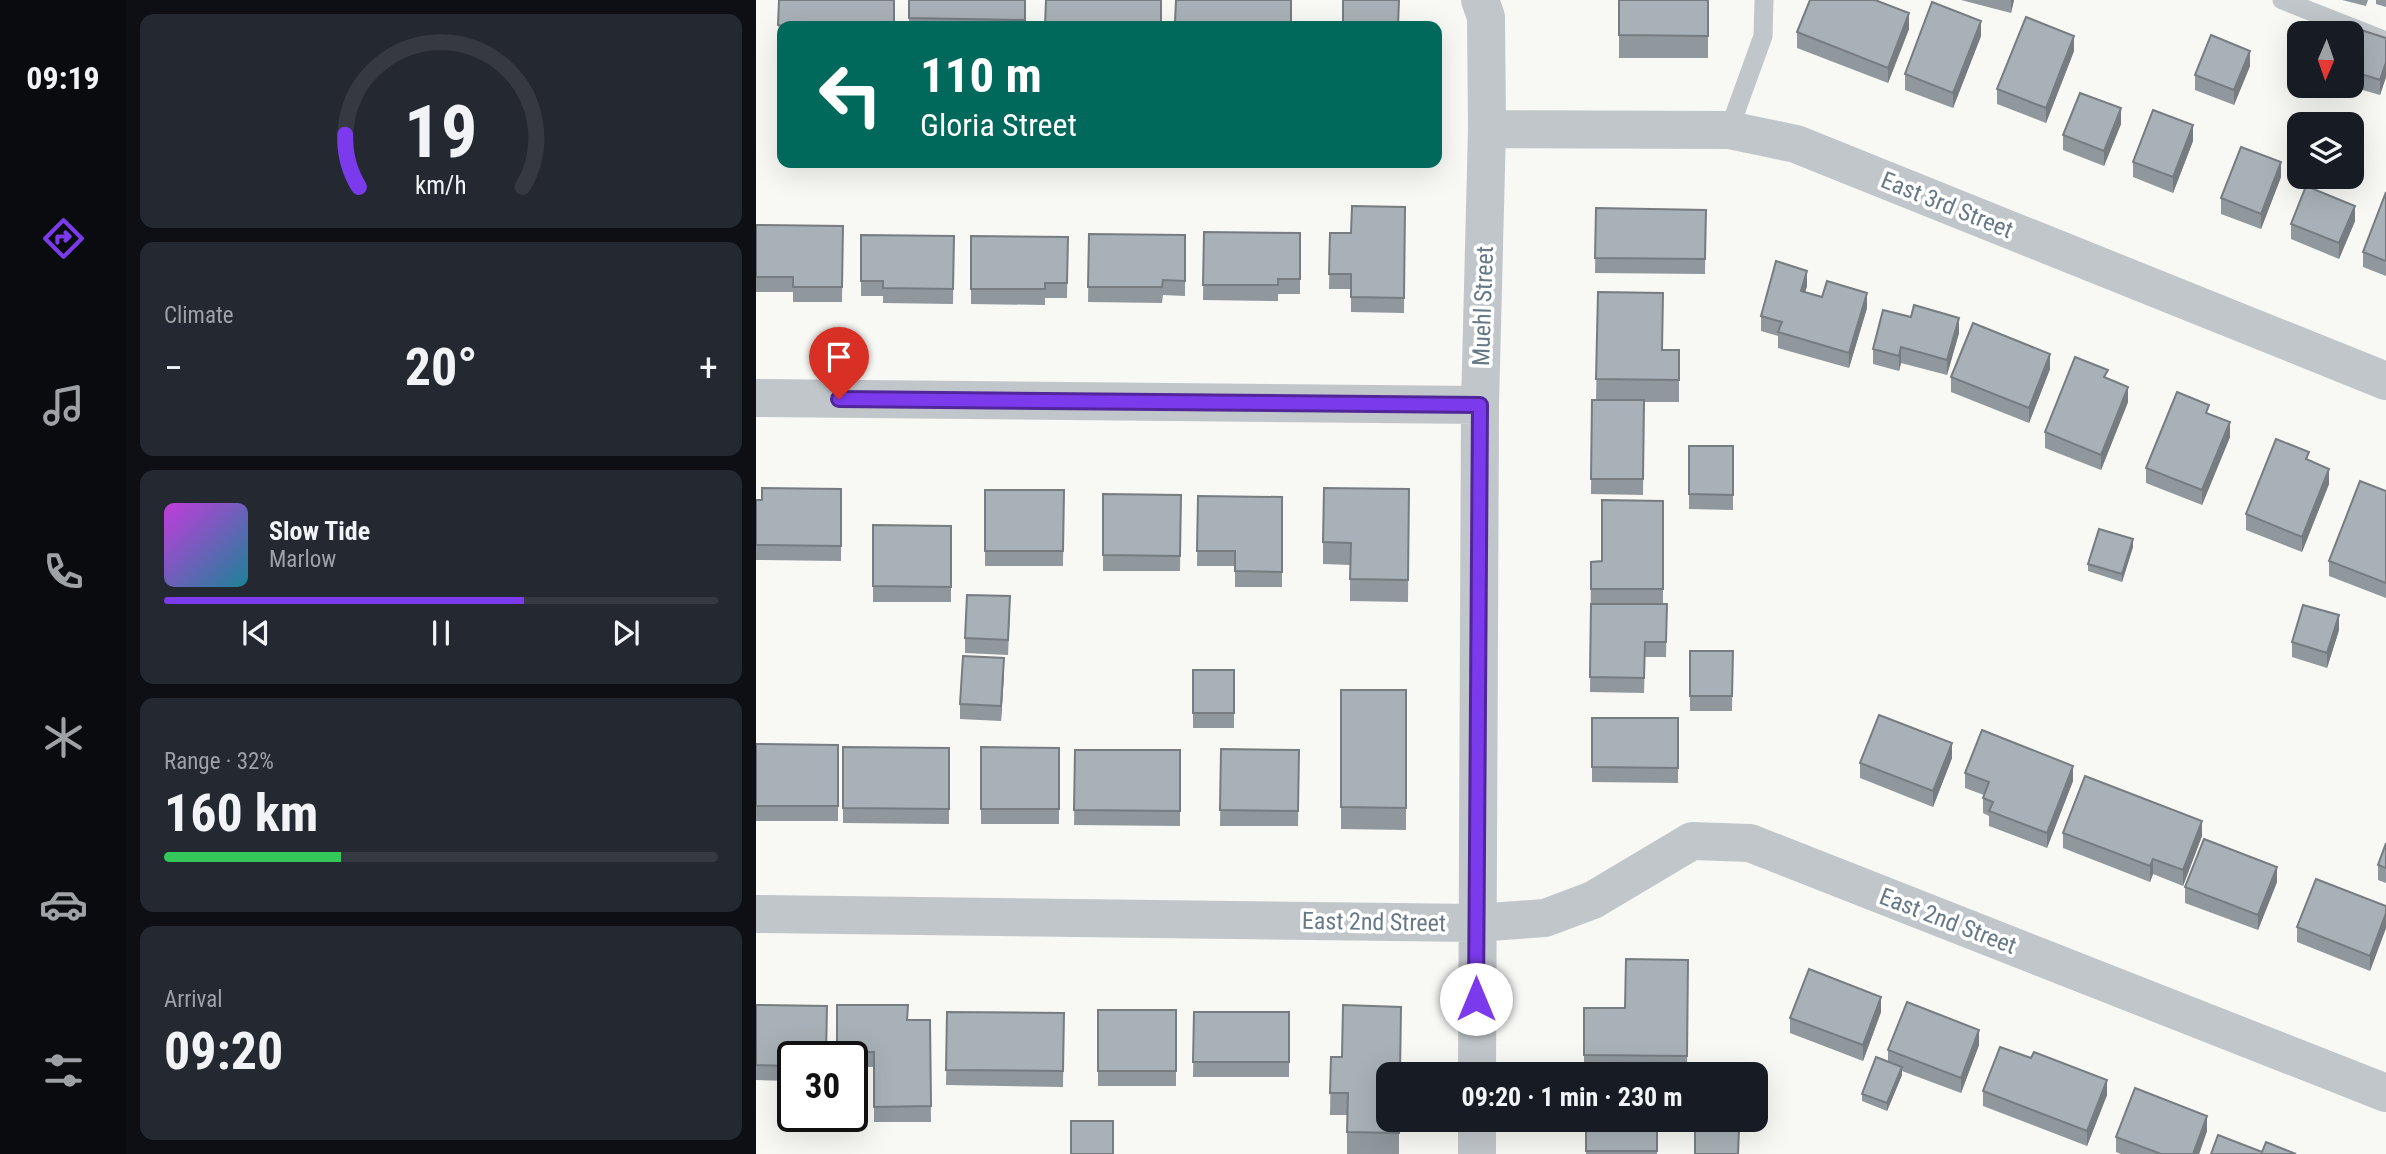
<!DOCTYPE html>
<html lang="en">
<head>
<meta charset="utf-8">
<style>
	:root { --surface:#171b24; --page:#242831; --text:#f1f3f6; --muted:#9ea1a6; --line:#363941; --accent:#7c3aed }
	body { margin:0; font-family:"Roboto Condensed",sans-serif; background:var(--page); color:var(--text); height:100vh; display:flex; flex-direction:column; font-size:26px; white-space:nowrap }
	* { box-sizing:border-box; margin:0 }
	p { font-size:23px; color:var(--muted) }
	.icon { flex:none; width:38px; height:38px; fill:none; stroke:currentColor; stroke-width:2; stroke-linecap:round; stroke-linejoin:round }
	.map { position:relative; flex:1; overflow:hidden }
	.details { display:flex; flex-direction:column; gap:14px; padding:14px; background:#0d0f14; width:630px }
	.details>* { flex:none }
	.top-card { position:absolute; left:21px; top:21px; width:665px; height:147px; border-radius:14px; box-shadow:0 7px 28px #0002; background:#00695c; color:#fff; overflow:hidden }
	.needle { width:46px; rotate:182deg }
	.buttons { position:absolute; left:1531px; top:21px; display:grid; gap:14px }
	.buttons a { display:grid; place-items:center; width:77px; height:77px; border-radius:14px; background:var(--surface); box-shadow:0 7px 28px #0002; font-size:35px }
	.speed { position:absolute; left:21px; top:1041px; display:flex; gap:14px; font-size:35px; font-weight:700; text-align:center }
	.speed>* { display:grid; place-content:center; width:91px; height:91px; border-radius:50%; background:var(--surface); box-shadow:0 7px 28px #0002; line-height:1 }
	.speed .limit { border:4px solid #111; border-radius:10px; background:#fff; color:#111 }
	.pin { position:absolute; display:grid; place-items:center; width:60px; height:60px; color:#fff; margin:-72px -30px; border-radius:50% 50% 50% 0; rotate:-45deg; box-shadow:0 0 7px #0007 }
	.pin .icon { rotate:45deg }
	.me { position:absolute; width:77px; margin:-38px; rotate:0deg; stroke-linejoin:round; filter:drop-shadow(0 0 5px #0008) }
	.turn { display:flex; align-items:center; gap:24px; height:147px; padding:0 28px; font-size:32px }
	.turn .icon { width:91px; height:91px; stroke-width:2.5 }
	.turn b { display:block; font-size:49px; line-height:60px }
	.big { font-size:52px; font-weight:700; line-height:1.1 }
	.details .card { flex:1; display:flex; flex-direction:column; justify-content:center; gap:10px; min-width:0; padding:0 24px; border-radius:14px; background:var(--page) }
	.details .dial { align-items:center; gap:0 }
	.dial svg { height:182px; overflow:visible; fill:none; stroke:var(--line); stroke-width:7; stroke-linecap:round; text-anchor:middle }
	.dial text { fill:var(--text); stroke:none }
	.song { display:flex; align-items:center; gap:21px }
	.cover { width:84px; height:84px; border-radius:10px; background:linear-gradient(135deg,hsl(290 70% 55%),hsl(190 70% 35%)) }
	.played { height:7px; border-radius:4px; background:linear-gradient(90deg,var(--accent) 65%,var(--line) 65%) }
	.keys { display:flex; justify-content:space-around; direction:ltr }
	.heat { display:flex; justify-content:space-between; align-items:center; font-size:38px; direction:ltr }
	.charge { height:10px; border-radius:5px; background:linear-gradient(90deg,#34c759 32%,var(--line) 0) }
	.trip { position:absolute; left:620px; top:1062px; width:392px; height:70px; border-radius:14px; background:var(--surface); box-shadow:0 7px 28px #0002; font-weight:700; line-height:70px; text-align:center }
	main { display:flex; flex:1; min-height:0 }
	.dock { display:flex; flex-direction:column; width:126px; justify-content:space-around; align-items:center; background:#090b0e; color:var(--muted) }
	.dock .icon { width:49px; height:49px }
	.dock .selected { color:var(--accent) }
	.dock b { font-size:32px; color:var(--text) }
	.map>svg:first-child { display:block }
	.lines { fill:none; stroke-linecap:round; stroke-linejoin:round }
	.lane { stroke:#c1c6ca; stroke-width:19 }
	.street { stroke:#c1c6ca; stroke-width:38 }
	.wall { fill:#90989d }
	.shaded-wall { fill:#767c80 }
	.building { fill:#a8b1b7; stroke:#767c80; stroke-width:2 }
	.route-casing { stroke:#51269a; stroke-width:18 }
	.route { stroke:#7c3aed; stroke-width:12 }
	.labels { text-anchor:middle; stroke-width:7; stroke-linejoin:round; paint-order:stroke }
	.street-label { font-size:24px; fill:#677987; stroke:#fff }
</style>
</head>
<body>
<main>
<nav class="dock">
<b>09:19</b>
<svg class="icon selected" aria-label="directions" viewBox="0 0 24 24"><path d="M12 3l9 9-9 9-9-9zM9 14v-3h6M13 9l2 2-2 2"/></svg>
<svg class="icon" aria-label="music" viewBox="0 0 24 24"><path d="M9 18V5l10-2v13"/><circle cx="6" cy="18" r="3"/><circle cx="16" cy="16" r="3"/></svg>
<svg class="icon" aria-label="phone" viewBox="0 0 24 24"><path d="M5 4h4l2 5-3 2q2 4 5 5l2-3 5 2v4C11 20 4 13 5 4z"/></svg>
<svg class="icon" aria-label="climate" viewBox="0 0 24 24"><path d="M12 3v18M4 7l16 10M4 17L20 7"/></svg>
<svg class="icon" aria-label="car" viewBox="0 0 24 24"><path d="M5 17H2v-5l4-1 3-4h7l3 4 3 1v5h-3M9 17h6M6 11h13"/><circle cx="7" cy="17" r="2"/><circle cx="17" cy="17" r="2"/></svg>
<svg class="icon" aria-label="filters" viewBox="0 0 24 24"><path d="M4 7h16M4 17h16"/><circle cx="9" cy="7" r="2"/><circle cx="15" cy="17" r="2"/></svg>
</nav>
<section class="details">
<div class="card dial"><svg viewBox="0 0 100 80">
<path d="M14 69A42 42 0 1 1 86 69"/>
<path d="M14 69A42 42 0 0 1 8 46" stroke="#7c3aed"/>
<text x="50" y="56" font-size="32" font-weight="700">19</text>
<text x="50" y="72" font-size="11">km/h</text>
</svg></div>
<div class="card"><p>Climate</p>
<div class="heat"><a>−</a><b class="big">20°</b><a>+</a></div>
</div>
<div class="card">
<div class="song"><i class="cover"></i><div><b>Slow Tide</b><p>Marlow</p></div></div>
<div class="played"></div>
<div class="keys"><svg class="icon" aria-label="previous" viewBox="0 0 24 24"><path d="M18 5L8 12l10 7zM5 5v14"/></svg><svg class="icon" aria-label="pause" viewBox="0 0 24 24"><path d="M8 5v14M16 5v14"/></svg><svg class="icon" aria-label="next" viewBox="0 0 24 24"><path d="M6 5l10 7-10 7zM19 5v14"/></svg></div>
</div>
<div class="card"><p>Range · 32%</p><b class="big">160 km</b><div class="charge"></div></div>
<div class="card"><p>Arrival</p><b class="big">09:20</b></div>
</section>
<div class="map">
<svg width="1630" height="1154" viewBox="0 0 1630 1154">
	<rect width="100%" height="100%" fill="#f8f8f5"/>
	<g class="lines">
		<path class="lane" d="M1526,0L1630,41
			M973,130L1007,36L1008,0"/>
		<path class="street" d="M731,129L973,130L1040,144L1630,381
			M0,398L724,405
			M0,914L720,923L789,918L837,900L936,841L994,843L1630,1093
			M721,1074L724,405L731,129L730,17L724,0
			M721,1120V1154"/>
	</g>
	<path class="wall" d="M23,0L138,26H26V47H22Z
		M153,0H269V26H153Z
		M420,0H536L535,26H419Z
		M863,0H952V58H863Z
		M1205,0H1258L1255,13Z
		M1586,0H1612L1610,6Z
		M1620,0H1630V7L1620,4Z
		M1153,29L1132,83L1041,48V32Z
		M1225,36L1197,108L1149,90V74Z
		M1596,36L1630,38V77L1624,95L1593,86H1596Z
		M1544,47V70L1540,69V61Z
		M1318,51L1290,123L1241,104V89Z
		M1494,66L1478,105L1439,90V75Z
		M1365,124L1348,166L1307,150V135Z
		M1437,141L1417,193L1377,177V162Z
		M1525,177L1505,229L1465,214V198Z
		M1630,192V276L1607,267V252Z
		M649,207L648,313L595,312V289H573L574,233H595Z
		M840,208L950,210L949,274L839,273Z
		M1599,221L1583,259L1535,239V224Z
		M0,225L87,226L86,302H37V292H0Z
		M448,232L544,233V294H522V301L447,300Z
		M333,234L429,235V296L407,295L406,303L332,302Z
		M105,235L198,236L197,304L127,303V296H105Z
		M215,236L312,237L311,298H289V305L215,304Z
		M1051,286L1049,292L1111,308L1093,368L1022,348V336L1005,331V316Z
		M842,292L907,350H923V402H888L887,495L835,494L836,400H840Z
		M1203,333L1191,375L1145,363L1143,371L1117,364V349Z
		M1294,369L1273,423L1195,392V377Z
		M1352,379L1372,402L1345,470L1289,448V432Z
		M1453,414L1474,437L1446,505L1390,483V468Z
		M933,446H977V510L933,509Z
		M1553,461L1573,484L1546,552L1490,530V514Z
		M85,489V561L0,560V500Z
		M653,489L652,602L594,601V565L567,564V542Z
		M229,490H308L307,566H229Z
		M1630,491V598L1573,576V561Z
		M347,494L425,495L424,571H347Z
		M442,496L526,497V587H479V566H441Z
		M907,501V604H911L910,657H889L888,693L834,692L835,562L846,561Z
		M117,525L195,526V602H117Z
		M1377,547L1366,582L1332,571V564Z
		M254,611L252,655L209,653V638Z
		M1583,630L1571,668L1536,657V642Z
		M934,651H977L976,711H934Z
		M437,670H478V728H437Z
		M248,673L245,721L204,719V704Z
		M585,690H650V830L585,829Z
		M836,718H922V783L836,782Z
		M0,744L82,745V821H0Z
		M87,747L193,748V824L87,823Z
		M225,747L303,748V824H225Z
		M465,749L543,750L542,826H464Z
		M319,750H424V826L318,825Z
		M1196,758L1177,807L1104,778V763Z
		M1209,773L1317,781L1291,848L1233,826V816L1227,813V798L1228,795L1209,788Z
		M1307,833L1446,836L1427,886L1397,874L1394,882L1307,848Z
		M1630,843V883L1622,880V865Z
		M1521,882L1502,930L1429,903V887Z
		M1630,906V928L1614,971L1541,942V927Z
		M932,960L931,1074H828V1008H869Z
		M0,1005L37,1057V1081L0,1080Z
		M81,1005L152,1020H174L175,1122H118V1067H96V1057H81Z
		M342,1010H420V1086H342Z
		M191,1012L308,1013L307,1087L190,1085Z
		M438,1012H533V1077H437Z
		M1125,1012L1107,1061L1034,1033V1018Z
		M1223,1045L1205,1093L1146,1071V1075L1131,1111L1106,1101V1094L1132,1061V1050Z
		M575,1057L643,1120V1154H591V1115H574Z
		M1227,1091L1351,1095L1331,1146L1227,1106Z
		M830,1120H901V1154H830Z
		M1451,1131L1443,1154H1365L1360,1152V1137Z"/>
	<path class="shaded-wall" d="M1255,0H1258L1255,13Z
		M1153,13V29L1132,83V68Z
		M1225,21V36L1197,108V93Z
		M1318,36V51L1290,123V108Z
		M1494,51V66L1478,105V90Z
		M1630,62V77L1624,95V80Z
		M1365,108V124L1348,166V151Z
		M1437,125V141L1417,193V177Z
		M1525,162V177L1505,229V214Z
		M1599,206V221L1583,259V243Z
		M1051,271V286L1045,306V291Z
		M1111,293V308L1093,368V353Z
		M1203,318V333L1191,375V360Z
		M1145,347V363L1143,371V356Z
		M1294,354V369L1273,423V408Z
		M1372,387V402L1345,470V455Z
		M1474,422V437L1446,505V490Z
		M1573,469V484L1546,552V537Z
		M1377,539V547L1366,582V574Z
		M1583,615V630L1571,668V653Z
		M248,658V673L245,721V706Z
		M1196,743V758L1177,807V791Z
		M1317,766V781L1291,848V833Z
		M1446,821V836L1427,886V870Z
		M1397,859V874L1394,882V866Z
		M1521,867V882L1502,930V915Z
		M1630,913V928L1614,971V956Z
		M1125,997V1012L1107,1061V1045Z
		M1223,1030V1045L1205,1093V1078Z
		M1146,1067V1075L1131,1111V1103Z
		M1351,1080V1095L1331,1146V1131Z
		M1451,1116V1131L1443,1154H1437Z"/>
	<path class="building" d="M23,0H138V26L22,25Z
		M153,0H269V20L153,18Z
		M290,0H405V26H289Z
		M420,0H535V24L419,22Z
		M587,0H643L642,26H587Z
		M863,0H952V36L863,35Z
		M1054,0H1119L1153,13L1132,68L1041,32Z
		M1176,2L1225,21L1197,93L1149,74Z
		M1270,17L1318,36L1290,108L1241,89Z
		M1550,24L1581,33H1547Z
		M1599,28L1630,38V62L1624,80L1596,71V36Z
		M1455,35L1494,51L1478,90L1439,75Z
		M1544,47V62L1540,61Z
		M1324,93L1365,108L1348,151L1307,135Z
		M1397,110L1437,125L1417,177L1377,162Z
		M1485,147L1525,162L1505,214L1465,198Z
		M1550,186L1599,206L1583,243L1535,224Z
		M1630,192V261L1607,252Z
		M596,206L649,207L648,298L595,297V274H573L574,233H595Z
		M840,208L950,210L949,259L839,258Z
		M0,225L87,226L86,287H37V277H0Z
		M448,232L544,233V279H522V285H447Z
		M333,234L429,235V281L407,280L406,287H332Z
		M105,235L198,236L197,289L127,288V281H105Z
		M215,236L312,237L311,283H289V289H215Z
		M1020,261L1051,271L1045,291L1066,297L1071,281L1111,293L1093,353L1022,332L1026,322L1005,316Z
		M842,292L907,293L906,350H923V380L840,379Z
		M1158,305L1203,318L1191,360L1145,347L1143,356L1117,349L1127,310L1155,317Z
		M1217,323L1294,354L1273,408L1195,377Z
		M1319,357L1352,370L1348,377L1372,387L1345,455L1289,432Z
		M1421,392L1453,405L1450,413L1474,422L1446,490L1390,468Z
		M836,400H888L887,479H835Z
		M1520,439L1553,452L1550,459L1573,469L1546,537L1490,514Z
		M933,446H977V495L933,494Z
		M1604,481L1630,491V583L1573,561Z
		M6,488L85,489V546L0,545V500H6Z
		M568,488L653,489L652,580L594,579L595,543L567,542Z
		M229,490H308L307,551H229Z
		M347,494L425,495L424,556L347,555Z
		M442,496L526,497V572L479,571V551H441Z
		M846,500L907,501V589H835V562L846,561Z
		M117,525L195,526V587L117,586Z
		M1343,529L1377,539L1366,574L1332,564Z
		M211,595L254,596L252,640L209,638Z
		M835,604H911L910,642H889L888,678L834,677Z
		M1547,605L1583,615L1571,653L1536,642Z
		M934,651H977L976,696H934Z
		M207,656L248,658L245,706L204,704Z
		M437,670H478V713H437Z
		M585,690H650V808L585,807Z
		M1123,715L1196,743L1177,791L1104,763Z
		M836,718H922V768L836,767Z
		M1226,730L1317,766L1291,833L1233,811L1237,802L1227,798L1233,782L1209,773Z
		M0,744L82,745V806H0Z
		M87,747L193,748V809L87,808Z
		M225,747L303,748V809H225Z
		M465,749L543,750L542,811L464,810Z
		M319,750H424V811L318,810Z
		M1329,776L1446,821L1427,870L1397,859L1394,866L1307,833Z
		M1448,839L1521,867L1502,915L1429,887Z
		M1630,843V868L1622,865Z
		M1560,879L1630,906V913L1614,956L1541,927Z
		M870,959L932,960L931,1056L828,1055V1008H869Z
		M1053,969L1125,997L1107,1045L1034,1018Z
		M1151,1002L1223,1030L1205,1078L1132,1050Z
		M0,1005L71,1006L70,1057H37V1066L0,1065Z
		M81,1005H152L151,1020H174L175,1106L118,1107V1052H81Z
		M587,1005L645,1007L644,1074H632V1120H643V1133L591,1132L592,1093H574L575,1057H586Z
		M342,1010H420V1071H342Z
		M191,1012L308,1013L307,1071L190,1070Z
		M438,1012H533V1062H437Z
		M1244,1047L1275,1058L1278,1052L1351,1080L1331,1131L1227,1091Z
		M1120,1057L1146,1067L1131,1103L1106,1094Z
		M1379,1088L1451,1116L1437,1154H1405L1360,1137Z
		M830,1120H901V1151H830Z
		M315,1121H357V1154H315Z
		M939,1128L983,1129L982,1154H939Z
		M1462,1135L1506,1152L1510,1142L1540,1154H1455Z"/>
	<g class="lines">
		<defs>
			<path id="route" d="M83,399L724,405L720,999"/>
		</defs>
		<use href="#route" class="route-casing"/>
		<use href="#route" class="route"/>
	</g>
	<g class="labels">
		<g class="street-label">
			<text transform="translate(1191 205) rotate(22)" y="8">East 3rd Street</text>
			<text transform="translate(727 306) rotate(-88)" y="8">Muehl Street</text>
			<text transform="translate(1192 921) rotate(21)" y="8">East 2nd Street</text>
			<text transform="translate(618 922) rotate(1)" y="8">East 2nd Street</text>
		</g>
	</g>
</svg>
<div class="buttons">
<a><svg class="needle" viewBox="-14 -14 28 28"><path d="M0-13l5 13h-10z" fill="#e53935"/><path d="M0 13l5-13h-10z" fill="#9ea1a6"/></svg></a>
<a><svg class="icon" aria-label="layers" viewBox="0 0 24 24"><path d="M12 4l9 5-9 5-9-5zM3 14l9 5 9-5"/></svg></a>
</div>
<div class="speed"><div class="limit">30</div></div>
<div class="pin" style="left:83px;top:399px;background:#d93025"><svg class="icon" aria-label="arrive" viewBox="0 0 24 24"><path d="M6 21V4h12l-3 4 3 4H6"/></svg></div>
<svg class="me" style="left:720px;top:999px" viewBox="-20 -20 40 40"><circle r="19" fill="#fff"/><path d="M0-13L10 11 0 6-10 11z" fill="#7c3aed"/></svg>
<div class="trip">09:20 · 1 min · 230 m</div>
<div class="top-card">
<div class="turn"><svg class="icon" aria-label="left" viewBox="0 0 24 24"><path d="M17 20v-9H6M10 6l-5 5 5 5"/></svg><div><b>110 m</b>Gloria Street</div></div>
</div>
</div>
</main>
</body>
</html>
